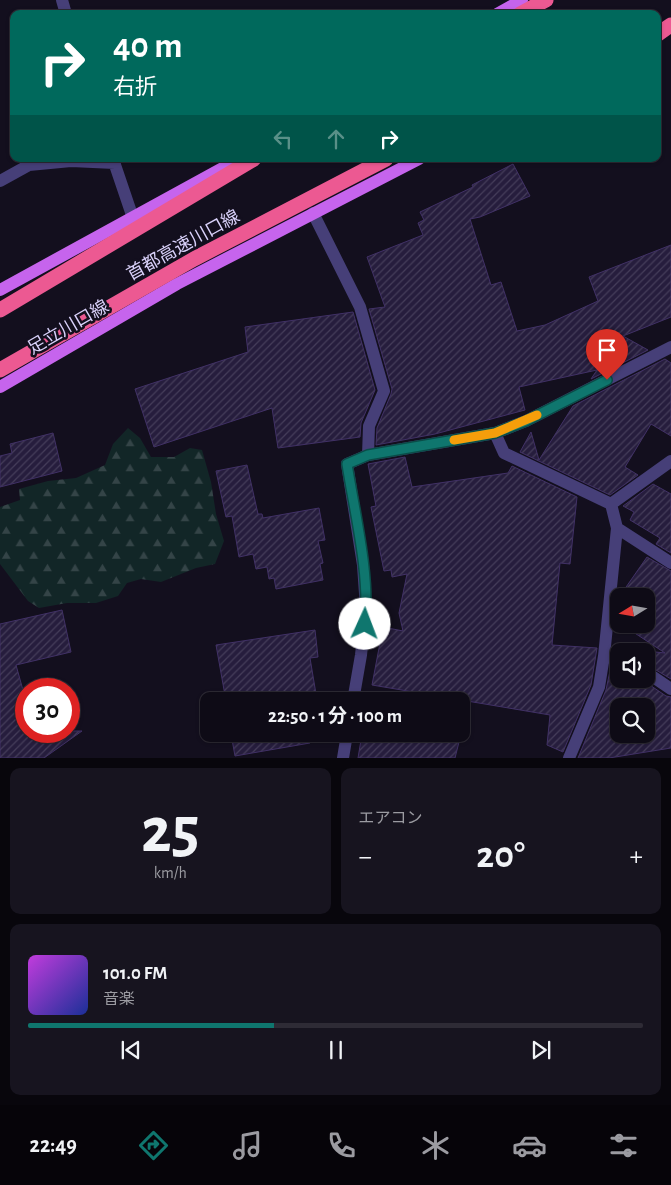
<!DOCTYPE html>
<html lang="ja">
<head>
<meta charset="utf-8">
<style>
	:root { --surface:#0e0b16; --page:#17141f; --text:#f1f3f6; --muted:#9b9ba1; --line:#2e2b35; --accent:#0f766e }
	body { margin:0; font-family:"Alegreya Sans","Noto Sans JP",sans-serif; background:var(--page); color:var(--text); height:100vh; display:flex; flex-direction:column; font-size:19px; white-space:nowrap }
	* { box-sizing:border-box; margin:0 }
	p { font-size:16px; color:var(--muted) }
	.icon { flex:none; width:28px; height:28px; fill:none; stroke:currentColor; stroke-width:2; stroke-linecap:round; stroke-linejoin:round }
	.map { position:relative; height:758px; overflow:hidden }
	.drawer { display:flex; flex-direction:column; gap:10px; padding:10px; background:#08060c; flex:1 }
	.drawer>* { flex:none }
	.guide { position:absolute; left:10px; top:10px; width:651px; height:152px; border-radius:10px; box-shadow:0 1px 4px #0004,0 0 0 1px var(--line); background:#00695c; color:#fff; overflow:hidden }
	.needle { width:32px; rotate:259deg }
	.tools { position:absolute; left:610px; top:588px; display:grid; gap:10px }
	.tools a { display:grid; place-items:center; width:45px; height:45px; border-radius:10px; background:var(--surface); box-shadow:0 1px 4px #0004,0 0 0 1px var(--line); font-size:25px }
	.speed { position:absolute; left:15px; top:678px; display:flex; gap:10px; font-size:25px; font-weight:700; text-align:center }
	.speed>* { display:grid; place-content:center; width:65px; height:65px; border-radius:50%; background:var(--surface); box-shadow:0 1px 4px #0004,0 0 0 1px var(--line); line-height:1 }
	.speed .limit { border:8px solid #d22; background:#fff; color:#111 }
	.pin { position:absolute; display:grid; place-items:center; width:42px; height:42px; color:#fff; margin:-51px -21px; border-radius:50% 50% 50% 0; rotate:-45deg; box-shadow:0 0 5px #0007 }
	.pin .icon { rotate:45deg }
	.me { position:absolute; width:55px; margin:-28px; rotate:2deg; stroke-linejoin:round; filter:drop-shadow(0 0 4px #0008) }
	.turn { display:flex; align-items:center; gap:18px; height:105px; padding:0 20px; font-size:22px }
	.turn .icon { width:65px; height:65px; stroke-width:2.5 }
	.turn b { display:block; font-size:35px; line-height:42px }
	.lanes { display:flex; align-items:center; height:48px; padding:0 20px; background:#0003; justify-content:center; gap:25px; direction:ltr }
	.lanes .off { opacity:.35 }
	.big { font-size:38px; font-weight:700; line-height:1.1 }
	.drawer .card { flex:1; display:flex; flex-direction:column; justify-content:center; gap:8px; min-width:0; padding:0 18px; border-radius:10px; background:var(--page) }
	.drawer .dial { align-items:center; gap:0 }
	.dial b { font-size:65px; line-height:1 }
	.song { display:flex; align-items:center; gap:15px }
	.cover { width:60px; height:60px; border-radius:8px; background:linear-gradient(135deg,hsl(290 70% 55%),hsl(230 70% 35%)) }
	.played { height:5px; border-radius:2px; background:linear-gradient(90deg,var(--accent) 40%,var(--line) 40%) }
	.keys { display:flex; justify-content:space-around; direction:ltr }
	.heat { display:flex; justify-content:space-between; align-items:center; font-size:28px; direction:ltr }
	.drawer .tiles { flex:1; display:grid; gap:10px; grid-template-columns:1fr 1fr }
	.card:last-child { grid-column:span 2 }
	.trip { position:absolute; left:200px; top:692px; width:270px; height:50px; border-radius:10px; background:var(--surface); box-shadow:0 1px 4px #0004,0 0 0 1px var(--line); font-weight:700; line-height:50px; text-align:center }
	.dock { display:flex; height:80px; justify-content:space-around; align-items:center; background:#060409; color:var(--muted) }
	.dock .icon { width:35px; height:35px }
	.dock .active { color:var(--accent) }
	.dock b { font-size:22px; color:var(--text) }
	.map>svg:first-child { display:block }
	.forest { fill:url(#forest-firs) }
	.building { fill:url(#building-hatch); stroke:#413166; fill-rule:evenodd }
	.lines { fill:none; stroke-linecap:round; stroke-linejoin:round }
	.minor { stroke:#463f78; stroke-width:12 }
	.major { stroke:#c664ed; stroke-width:12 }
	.highway { stroke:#ec5992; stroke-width:15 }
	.route-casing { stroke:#0a4d48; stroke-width:12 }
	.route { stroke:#0f766e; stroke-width:9 }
	.slow { stroke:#f59e0b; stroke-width:9 }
	.labels { text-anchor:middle; stroke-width:5; stroke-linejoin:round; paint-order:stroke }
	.street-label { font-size:18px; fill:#d9d1fa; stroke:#130f1e }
</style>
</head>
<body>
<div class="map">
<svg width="671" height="758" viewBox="0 0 671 758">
	<defs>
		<pattern id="forest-firs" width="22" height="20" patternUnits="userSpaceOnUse" patternTransform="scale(1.25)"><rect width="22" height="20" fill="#122627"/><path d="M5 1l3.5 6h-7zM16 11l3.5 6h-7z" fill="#344447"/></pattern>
		<pattern id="building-hatch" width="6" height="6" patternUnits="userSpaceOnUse" patternTransform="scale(1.25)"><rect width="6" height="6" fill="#261d3d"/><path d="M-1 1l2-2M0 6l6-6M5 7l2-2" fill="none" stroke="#453d5a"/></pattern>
	</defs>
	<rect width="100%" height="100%" fill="#130f1e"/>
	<path class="forest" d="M128,428L140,438L151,457H174L190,448L202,450L211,482L216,514L224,541L215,564L196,568L161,582L141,579L127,583L118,596L96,603H67L39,608L28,601L0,564V507L20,500L19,489L48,481L76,478L105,465L113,444Z"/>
	<path class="building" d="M513,164L530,196L480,217L470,219L491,285L501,282L517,331L545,325L598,301L589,277L671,245V317L623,336L648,350L591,379L597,370L519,387L525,410L435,434L376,445L377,428L391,394L392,389L369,309L385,307L367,257L423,235L418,223L424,220L420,212L473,187L472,185Z
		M353,312L375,390L361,423L360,437L278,448L272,408L154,447L135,389L248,352L245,327Z
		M665,359L671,363V436L651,424L625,467L638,475L610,495L520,452L531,432L539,460L573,406Z
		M53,433L62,471L0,487V456L12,453L10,444Z
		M405,457L412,487L508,473L512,466L577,497L570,564L560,563L552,645L597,648L591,685L563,752L547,745L550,715L372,685L383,627L403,631L399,613L407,574L392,577L391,570L384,571L371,507L376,506L368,464Z
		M247,465L258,514H262L263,518L319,508L325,540L318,541L323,563L320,564L323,580L276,589L274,578L269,579L267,567L256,569L253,554L239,557L232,516L226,517L216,471Z
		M653,484L671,494V553L656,544L660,538L630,520L634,512L623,506Z
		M647,557L671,571V679L646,664V651L665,653L621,624H646V596H629L630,595L624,590Z
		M62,610L71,652L16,665L26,701V731H82L44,758H0V624Z
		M315,630L318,657L310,658L316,694L303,696L304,701H226L216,645Z
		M611,666L619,668V679H641L666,696L671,697V748L609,758H578L606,690ZM619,706H646V734H619Z
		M231,734H309L310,743L235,756Z
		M362,734H461L455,758H358Z"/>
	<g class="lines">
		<path class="minor" d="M62,0L66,14
			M113,159L133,218
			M0,181L29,165L71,161L115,163
			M313,213L360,307L384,391L369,426L368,455L495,433L526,421L671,347
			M495,433L504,453L611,504
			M617,528L671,563
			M604,656L619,660
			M646,672L671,689
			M353,701L361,655L366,608L363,565L347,464L368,455
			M343,758L347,734
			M569,758L599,687L604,656L617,528L611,504L671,461"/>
		<path class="major" d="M497,14L522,0
			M0,290L239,159
			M0,387L177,284L419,159"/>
		<path class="highway" d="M520,14L546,0
			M658,34L671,25
			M0,310L254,159
			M0,370L194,259L386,159"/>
	</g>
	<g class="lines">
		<defs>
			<path id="route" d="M365,624C370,573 355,515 347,464L368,455L495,433L526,421L607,380"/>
		</defs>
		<use href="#route" class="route-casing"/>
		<use href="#route" class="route"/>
		<path class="slow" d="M454,440L495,433L537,415"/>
	</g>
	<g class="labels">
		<g class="street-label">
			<text transform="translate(183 245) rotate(-29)" y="6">首都高速川口線</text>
			<text transform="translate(68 327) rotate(-30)" y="6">足立川口線</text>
		</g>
	</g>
</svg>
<div class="tools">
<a><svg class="needle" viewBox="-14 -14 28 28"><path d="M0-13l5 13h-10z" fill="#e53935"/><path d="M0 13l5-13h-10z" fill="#9b9ba1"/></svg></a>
<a><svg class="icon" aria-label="sound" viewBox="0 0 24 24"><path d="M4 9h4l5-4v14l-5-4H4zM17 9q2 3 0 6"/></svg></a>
<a><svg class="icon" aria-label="search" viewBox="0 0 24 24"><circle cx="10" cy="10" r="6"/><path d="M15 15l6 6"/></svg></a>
</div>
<div class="speed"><div class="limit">30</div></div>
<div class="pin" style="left:607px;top:380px;background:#d93025"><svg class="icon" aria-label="arrive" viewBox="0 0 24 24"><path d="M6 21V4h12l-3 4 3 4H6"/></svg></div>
<svg class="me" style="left:365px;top:624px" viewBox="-20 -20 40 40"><circle r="19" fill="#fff"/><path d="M0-13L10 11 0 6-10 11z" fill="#0f766e"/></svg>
<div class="trip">22:50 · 1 分 · 100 m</div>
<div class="guide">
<div class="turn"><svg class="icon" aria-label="right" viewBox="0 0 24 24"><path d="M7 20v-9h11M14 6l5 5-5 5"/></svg><div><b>40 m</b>右折</div></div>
<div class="lanes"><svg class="icon off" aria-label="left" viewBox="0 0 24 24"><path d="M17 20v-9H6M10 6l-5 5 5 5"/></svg><svg class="icon off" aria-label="ahead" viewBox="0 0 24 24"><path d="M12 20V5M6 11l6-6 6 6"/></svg><svg class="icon" aria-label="right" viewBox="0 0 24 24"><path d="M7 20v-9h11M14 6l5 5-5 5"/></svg></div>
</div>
</div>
<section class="drawer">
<div class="tiles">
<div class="card dial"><b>25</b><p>km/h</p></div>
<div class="card"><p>エアコン</p>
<div class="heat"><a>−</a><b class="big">20°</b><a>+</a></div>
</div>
<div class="card">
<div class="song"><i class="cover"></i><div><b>101.0 FM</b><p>音楽</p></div></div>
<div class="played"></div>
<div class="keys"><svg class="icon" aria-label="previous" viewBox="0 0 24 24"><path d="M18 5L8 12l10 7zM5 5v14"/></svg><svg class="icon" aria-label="pause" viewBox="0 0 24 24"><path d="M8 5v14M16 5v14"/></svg><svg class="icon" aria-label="next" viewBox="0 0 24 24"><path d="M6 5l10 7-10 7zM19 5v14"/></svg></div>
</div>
</div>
</section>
<nav class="dock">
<b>22:49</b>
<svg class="icon active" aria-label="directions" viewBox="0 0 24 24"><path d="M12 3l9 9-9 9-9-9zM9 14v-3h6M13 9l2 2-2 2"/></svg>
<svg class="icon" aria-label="music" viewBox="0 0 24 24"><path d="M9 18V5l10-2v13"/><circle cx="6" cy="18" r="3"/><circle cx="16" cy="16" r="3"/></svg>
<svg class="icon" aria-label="phone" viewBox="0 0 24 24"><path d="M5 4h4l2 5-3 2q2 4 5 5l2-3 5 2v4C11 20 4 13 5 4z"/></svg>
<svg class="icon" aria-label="climate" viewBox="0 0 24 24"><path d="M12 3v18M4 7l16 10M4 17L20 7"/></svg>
<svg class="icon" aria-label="car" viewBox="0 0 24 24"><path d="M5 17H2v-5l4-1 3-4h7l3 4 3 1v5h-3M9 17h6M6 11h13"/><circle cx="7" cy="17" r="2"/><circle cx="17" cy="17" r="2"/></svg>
<svg class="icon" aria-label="filters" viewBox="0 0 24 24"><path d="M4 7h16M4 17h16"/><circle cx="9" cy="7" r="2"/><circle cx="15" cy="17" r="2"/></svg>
</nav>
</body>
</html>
